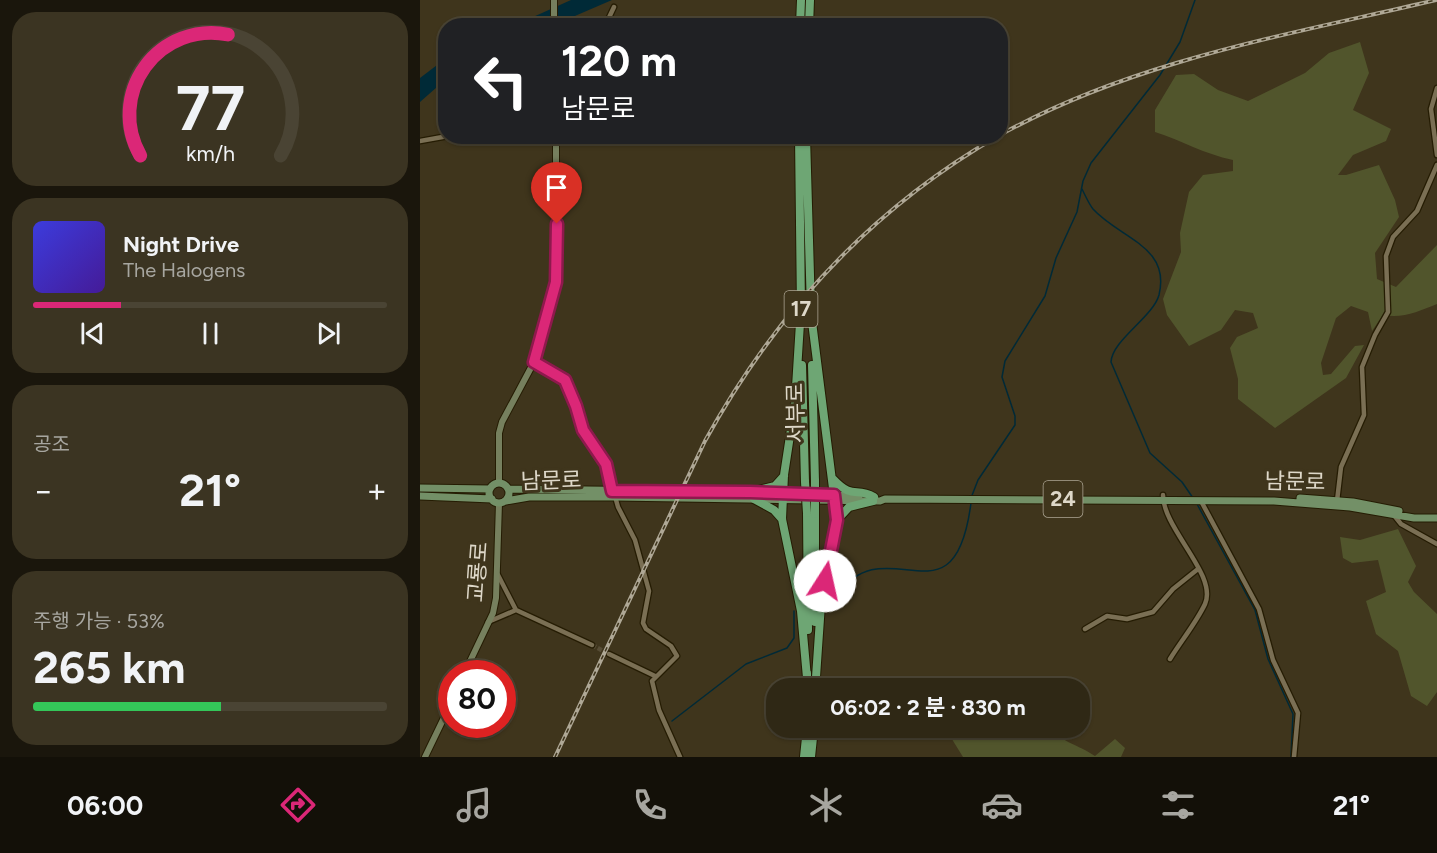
<!DOCTYPE html>
<html lang="ko">
<head>
<meta charset="utf-8">
<style>
	:root { --surface:#2f2815; --page:#3b3422; --text:#f1f3f6; --muted:#a7a6a0; --line:#4a4434; --accent:#db2777 }
	body { margin:0; font-family:Figtree,"Noto Sans KR",sans-serif; background:var(--page); color:var(--text); height:100vh; display:flex; flex-direction:column; font-size:22px; white-space:nowrap }
	* { box-sizing:border-box; margin:0 }
	p { font-size:20px; color:var(--muted) }
	.icon { flex:none; width:33px; height:33px; fill:none; stroke:currentColor; stroke-width:2; stroke-linecap:round; stroke-linejoin:round }
	.map { position:relative; flex:1; overflow:hidden }
	.panel { display:flex; flex-direction:column; gap:12px; padding:12px; background:#1a160c; width:420px }
	.panel>* { flex:none }
	.hud { position:absolute; left:18px; top:18px; width:570px; height:126px; border-radius:24px; box-shadow:0 2px 4px #0004,0 0 0 2px var(--line); background:#202124; color:#fff; overflow:hidden }
	.speed { position:absolute; left:18px; top:660px; display:flex; gap:12px; font-size:30px; font-weight:700; text-align:center }
	.speed>* { display:grid; place-content:center; width:78px; height:78px; border-radius:50%; background:var(--surface); box-shadow:0 2px 4px #0004,0 0 0 2px var(--line); line-height:1 }
	.speed .limit { border:9px solid #d22; background:#fff; color:#111 }
	.pin { position:absolute; display:grid; place-items:center; width:51px; height:51px; color:#fff; margin:-62px -26px; border-radius:50% 50% 50% 0; rotate:-45deg; box-shadow:0 0 6px #0007 }
	.pin .icon { rotate:45deg }
	.me { position:absolute; width:66px; margin:-33px; rotate:10deg; stroke-linejoin:round; filter:drop-shadow(0 0 4px #0008) }
	.turn { display:flex; align-items:center; gap:21px; height:126px; padding:0 24px; font-size:27px }
	.turn .icon { width:78px; height:78px; stroke-width:2.5 }
	.turn b { display:block; font-size:42px; line-height:51px }
	.big { font-size:45px; font-weight:700; line-height:1.1 }
	.panel .card { flex:1; display:flex; flex-direction:column; justify-content:center; gap:9px; min-width:0; padding:0 21px; border-radius:24px; background:var(--page) }
	.panel .dial { align-items:center; gap:0 }
	.dial svg { height:156px; overflow:visible; fill:none; stroke:var(--line); stroke-width:7; stroke-linecap:round; text-anchor:middle }
	.dial text { fill:var(--text); stroke:none }
	.song { display:flex; align-items:center; gap:18px }
	.cover { width:72px; height:72px; border-radius:9px; background:linear-gradient(135deg,hsl(240 70% 55%),hsl(260 70% 35%)) }
	.played { height:6px; border-radius:3px; background:linear-gradient(90deg,var(--accent) 25%,var(--line) 25%) }
	.keys { display:flex; justify-content:space-around; direction:ltr }
	.heat { display:flex; justify-content:space-between; align-items:center; font-size:33px; direction:ltr }
	.charge { height:9px; border-radius:4px; background:linear-gradient(90deg,#34c759 53%,var(--line) 0) }
	.trip { position:absolute; left:346px; top:678px; width:324px; height:60px; border-radius:24px; background:var(--surface); box-shadow:0 2px 4px #0004,0 0 0 2px var(--line); font-weight:700; line-height:60px; text-align:center }
	.dock { display:flex; height:96px; justify-content:space-around; align-items:center; background:#131008; color:var(--muted) }
	.dock .icon { width:42px; height:42px }
	.dock .active { color:var(--accent) }
	.dock b { font-size:27px; color:var(--text) }
	main { display:flex; flex:1; min-height:0 }
	.map>svg:first-child { display:block }
	.green { fill:#51552c }
	.water { fill:#002a37 }
	.lines { fill:none; stroke-linecap:round; stroke-linejoin:round }
	.stream { stroke:#002a37; stroke-width:1.5 }
	.street-tunnel { stroke:#574d36; stroke-width:4.5; stroke-dasharray:4.5 2; stroke-linecap:butt }
	.street-casing { stroke:#251c03; stroke-width:7 }
	.secondary-casing { stroke:#251c03; stroke-width:8 }
	.primary-casing { stroke:#251c03; stroke-width:9 }
	.highway-casing { stroke:#251c03; stroke-width:10 }
	.street { stroke:#7a6f54; stroke-width:4.5 }
	.secondary { stroke:#76805e; stroke-width:6 }
	.primary { stroke:#739067; stroke-width:7 }
	.highway { stroke:#6ea674; stroke-width:8 }
	.rail-casing { stroke:#afa896; stroke-width:4 }
	.rail { stroke:#3f351c; stroke-width:1.5; stroke-dasharray:4.5; stroke-linecap:butt }
	.highway-bridge-casing { stroke:#251c03; stroke-width:10; stroke-linecap:butt }
	.highway-bridge { stroke:#6ea674; stroke-width:8 }
	.route-casing { stroke:#8e194d; stroke-width:15 }
	.route { stroke:#db2777; stroke-width:10 }
	.labels { text-anchor:middle; stroke-width:6; stroke-linejoin:round; paint-order:stroke }
	.shield { fill:#3f351c; stroke:#aea795; stroke-width:1.5 }
	.shield-label { font-size:21px; font-weight:bold; fill:#ded8c9 }
	.street-label { font-size:22px; fill:#ded8c9; stroke:#3f351c }
</style>
</head>
<body>
<main>
<section class="panel">
<div class="card dial"><svg viewBox="0 0 100 80">
<path d="M14 69A42 42 0 1 1 86 69"/>
<path d="M14 69A42 42 0 0 1 59 7" stroke="#db2777"/>
<text x="50" y="56" font-size="32" font-weight="700">77</text>
<text x="50" y="72" font-size="11">km/h</text>
</svg></div>
<div class="card">
<div class="song"><i class="cover"></i><div><b>Night Drive</b><p>The Halogens</p></div></div>
<div class="played"></div>
<div class="keys"><svg class="icon" aria-label="previous" viewBox="0 0 24 24"><path d="M18 5L8 12l10 7zM5 5v14"/></svg><svg class="icon" aria-label="pause" viewBox="0 0 24 24"><path d="M8 5v14M16 5v14"/></svg><svg class="icon" aria-label="next" viewBox="0 0 24 24"><path d="M6 5l10 7-10 7zM19 5v14"/></svg></div>
</div>
<div class="card"><p>공조</p>
<div class="heat"><a>−</a><b class="big">21°</b><a>+</a></div>
</div>
<div class="card"><p>주행 가능 · 53%</p><b class="big">265 km</b><div class="charge"></div></div>
</section>
<div class="map">
<svg width="1017" height="757" viewBox="0 0 1017 757">
	<rect width="100%" height="100%" fill="#3f351c"/>
	<path class="green" d="M940,42L949,73L933,110L971,129L966,141L933,155L918,175H926L959,165L975,200L979,217L955,253L957,279L976,287L1017,245V304C999,311 983,319 963,315L952,331L948,312L931,306L916,318L901,363L903,375L911,374L935,346L944,345L926,378L855,428L818,399V379L810,348L817,337L838,328L833,313L815,310L801,330L769,346L747,315L743,299L761,252L760,233L769,192L783,175L813,171V160C784,154 763,141 735,132V110L756,75L774,74L798,90L828,101L885,73L909,53Z
		M978,529L996,566L988,582L994,592L1017,614V692L1007,706L991,696L978,651L956,634L946,601L966,592L958,560L932,563L923,558L920,537L940,540Z
		M537,728H630C645,744 657,744 675,756L695,739L705,748L701,757H543L530,736Z"/>
	<path class="water" d="M151,0H192L134,25L93,26Z
		M25,59V80L0,102V78Z"/>
	<g class="lines">
		<path class="stream" d="M662,189C665,195 669,204 673,209C699,238 751,246 739,295C733,317 692,340 691,362L730,453L762,482L773,498
			M551,498L558,480L595,425V416L582,377L585,361L625,296L636,258L657,212L663,181L671,163L740,75L760,42L775,0
			M777,504L835,610L848,659L873,714L871,757
			M417,595C468,524 534,632 551,503
			M252,721L326,664L367,648L374,638V611"/>
		<path class="street-tunnel" d="M172,645L189,654"/>
		<defs>
			<path id="street" d="M185,26L194,7
				M1017,88L1011,109L1017,155
				M0,141L28,136
				M114,362L145,380L156,406L163,430L186,464L198,507L215,540L229,591L223,623L226,629L251,646L257,656L232,681L239,710L260,757
				M743,495C743,529 798,575 785,604C776,623 761,641 750,659
				M781,501L839,609L853,660L878,713L874,757
				M917,501L921,467L944,415L942,367L955,335L968,312L966,256L973,237L997,211L1017,165
				M973,514L981,524L1017,544
				M96,610L172,645
				M68,622L96,610L78,575
				M665,629L687,616L707,619L733,612L753,589L778,569
				M189,654L235,676"/>
			<path id="secondary" d="M134,0V26
				M79,483V433L82,422L114,362L136,282V136
				M44,674L73,613L76,598L79,503
				M5,757L32,701"/>
			<path id="primary" d="M69 493a10 10 0 1 1 20 0a10 10 0 1 1-20 0Z
				M0,488L70,489
				M88,489L330,492L439,496
				M0,496L72,499
				M880,498L933,502L979,511
				M86,501L109,497H194L460,501L465,499L854,501L930,507L994,518H1017"/>
			<path id="highway" d="M380,26L381,0
				M389,26L390,0
				M379,136L381,310
				M386,136L391,310
				M390,306L417,520L401,604L396,677
				M381,307L375,403L364,475L362,519L381,611L387,678
				M382,365L385,482
				M392,365L395,481
				M413,479C434,501 435,486 454,497
				M330,492L355,486L364,476
				M334,499L354,510L362,519
				M387,513L388,630
				M417,520L429,507L453,501
				M395,622V514
				M387,673V688
				M384,757L387,728
				M391,757L394,728"/>
		</defs>
		<use href="#street" class="street-casing"/>
		<use href="#secondary" class="secondary-casing"/>
		<use href="#primary" class="primary-casing"/>
		<use href="#highway" class="highway-casing"/>
		<use href="#street" class="street"/>
		<use href="#secondary" class="secondary"/>
		<use href="#primary" class="primary"/>
		<use href="#highway" class="highway"/>
		<defs>
			<path id="rail" d="M580,135C715,60 868,35 1016,0
				M135,757L285,441C355,314 451,209 578,136"/>
		</defs>
		<use href="#rail" class="rail-casing"/>
		<use href="#rail" class="rail"/>
		<defs>
			<path id="highway-bridge" d="M395,481V514
				M385,482L387,513"/>
		</defs>
		<use href="#highway-bridge" class="highway-bridge-casing"/>
		<use href="#highway-bridge" class="highway-bridge"/>
	</g>
	<g class="lines">
		<defs>
			<path id="route" d="M137,224L136,282L114,362L145,380L156,406L163,430L186,464L192,491L330,492L414,495L417,520L405,581"/>
		</defs>
		<use href="#route" class="route-casing"/>
		<use href="#route" class="route"/>
	</g>
	<g class="labels">
		<g class="shield">
			<rect x="364.5" y="291" width="33" height="36" rx="4.5"/>
			<rect x="623.5" y="481" width="39" height="36" rx="4.5"/>
		</g>
		<g class="shield-label">
			<text x="381" y="316">17</text>
			<text x="643" y="506">24</text>
		</g>
		<g class="street-label">
			<text transform="translate(375 413) rotate(-91)" y="8">서부로</text>
			<text transform="translate(131 480) rotate(-2)" y="8">남문로</text>
			<text transform="translate(875 481) rotate(1)" y="8">남문로</text>
			<text transform="translate(57 572) rotate(-86)" y="8">교룡로</text>
		</g>
	</g>
</svg>
<div class="speed"><div class="limit">80</div></div>
<div class="pin" style="left:137px;top:224px;background:#d93025"><svg class="icon" aria-label="arrive" viewBox="0 0 24 24"><path d="M6 21V4h12l-3 4 3 4H6"/></svg></div>
<svg class="me" style="left:405px;top:581px" viewBox="-20 -20 40 40"><circle r="19" fill="#fff"/><path d="M0-13L10 11 0 6-10 11z" fill="#db2777"/></svg>
<div class="trip">06:02 · 2 분 · 830 m</div>
<div class="hud">
<div class="turn"><svg class="icon" aria-label="left" viewBox="0 0 24 24"><path d="M17 20v-9H6M10 6l-5 5 5 5"/></svg><div><b>120 m</b>남문로</div></div>
</div>
</div>
</main>
<nav class="dock">
<b>06:00</b>
<svg class="icon active" aria-label="directions" viewBox="0 0 24 24"><path d="M12 3l9 9-9 9-9-9zM9 14v-3h6M13 9l2 2-2 2"/></svg>
<svg class="icon" aria-label="music" viewBox="0 0 24 24"><path d="M9 18V5l10-2v13"/><circle cx="6" cy="18" r="3"/><circle cx="16" cy="16" r="3"/></svg>
<svg class="icon" aria-label="phone" viewBox="0 0 24 24"><path d="M5 4h4l2 5-3 2q2 4 5 5l2-3 5 2v4C11 20 4 13 5 4z"/></svg>
<svg class="icon" aria-label="climate" viewBox="0 0 24 24"><path d="M12 3v18M4 7l16 10M4 17L20 7"/></svg>
<svg class="icon" aria-label="car" viewBox="0 0 24 24"><path d="M5 17H2v-5l4-1 3-4h7l3 4 3 1v5h-3M9 17h6M6 11h13"/><circle cx="7" cy="17" r="2"/><circle cx="17" cy="17" r="2"/></svg>
<svg class="icon" aria-label="filters" viewBox="0 0 24 24"><path d="M4 7h16M4 17h16"/><circle cx="9" cy="7" r="2"/><circle cx="15" cy="17" r="2"/></svg>
<b>21°</b>
</nav>
</body>
</html>
